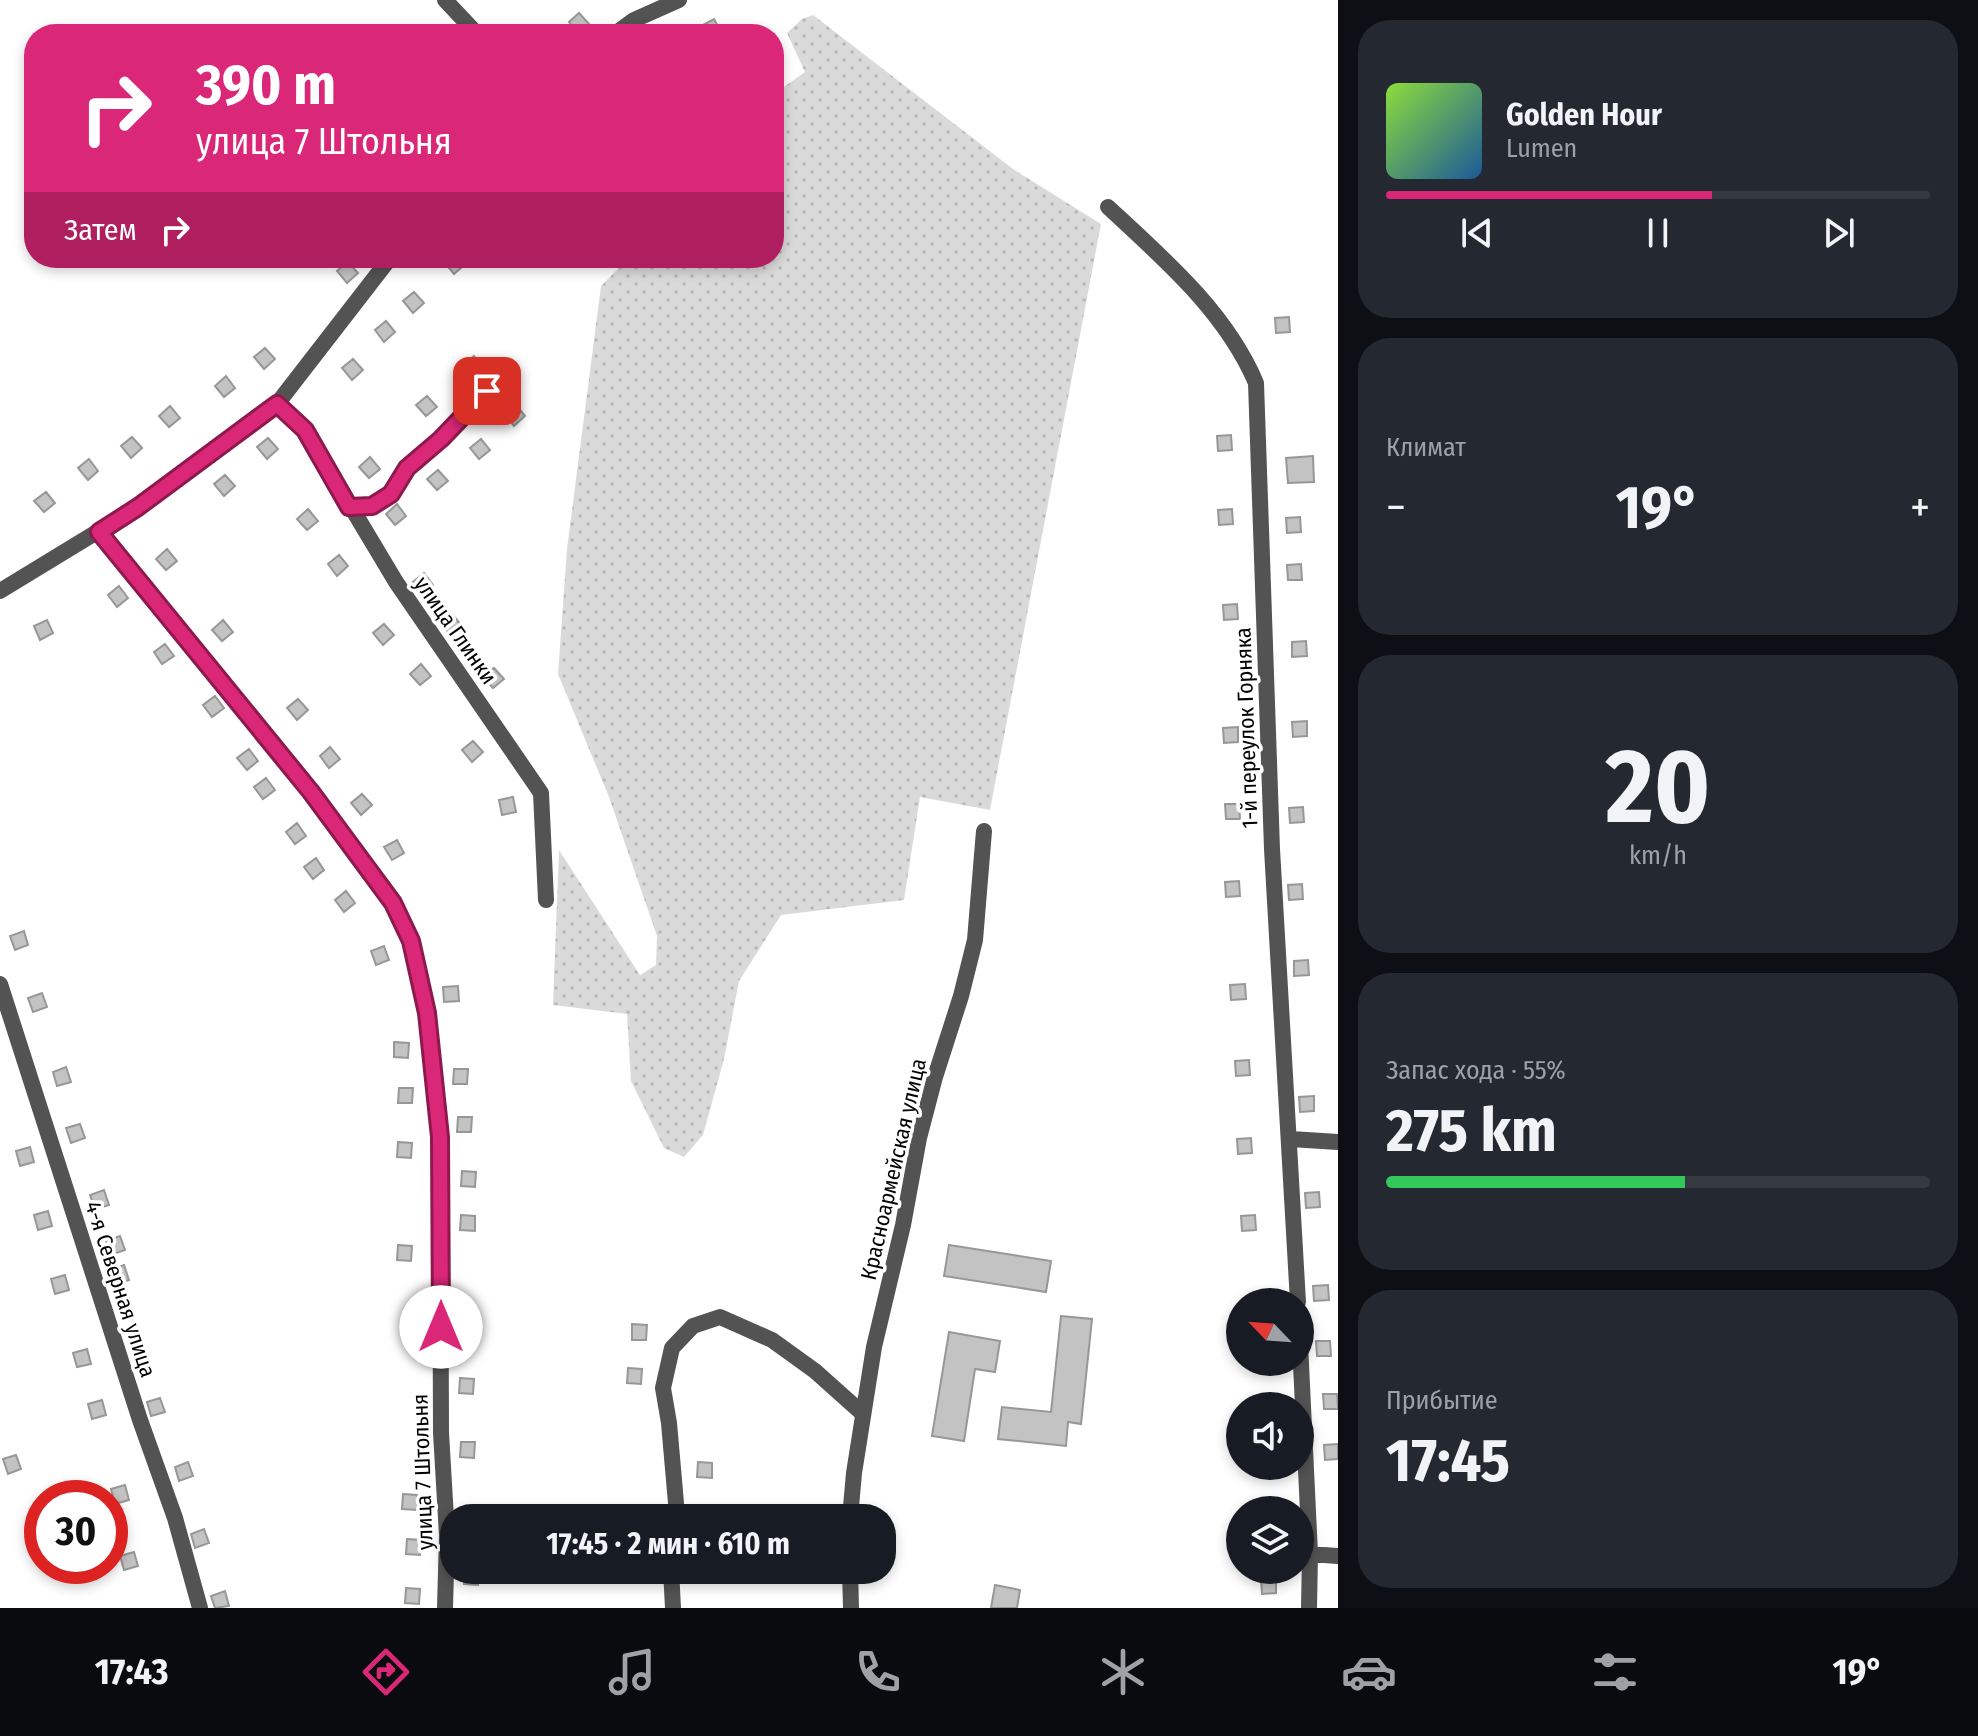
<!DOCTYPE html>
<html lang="ru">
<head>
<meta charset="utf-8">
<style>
	:root { --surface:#171b24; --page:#242831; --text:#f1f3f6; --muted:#9ea1a6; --line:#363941; --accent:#db2777 }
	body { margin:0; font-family:"Fira Sans Condensed",sans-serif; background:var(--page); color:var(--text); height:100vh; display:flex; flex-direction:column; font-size:30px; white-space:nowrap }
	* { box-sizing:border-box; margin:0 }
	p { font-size:26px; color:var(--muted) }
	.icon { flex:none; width:44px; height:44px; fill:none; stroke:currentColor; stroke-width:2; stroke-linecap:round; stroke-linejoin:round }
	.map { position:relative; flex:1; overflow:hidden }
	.drawer { display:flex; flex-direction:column; gap:20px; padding:20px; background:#0d0f14; width:640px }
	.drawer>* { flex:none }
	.hud { position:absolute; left:24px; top:24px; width:760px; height:244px; border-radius:32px; box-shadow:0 4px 12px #0003; background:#db2777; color:#fff; overflow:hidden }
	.needle { width:52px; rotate:295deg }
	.tools { position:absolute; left:1226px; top:1288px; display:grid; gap:16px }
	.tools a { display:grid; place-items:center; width:88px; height:88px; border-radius:50%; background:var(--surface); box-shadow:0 4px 12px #0003; font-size:40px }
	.speed { position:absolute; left:24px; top:1480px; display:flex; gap:16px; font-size:40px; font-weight:700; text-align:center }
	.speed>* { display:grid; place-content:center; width:104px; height:104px; border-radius:50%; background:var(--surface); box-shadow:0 4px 12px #0003; line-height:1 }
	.speed .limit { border:12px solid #d22; background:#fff; color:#111 }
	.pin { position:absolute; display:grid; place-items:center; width:68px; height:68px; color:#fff; margin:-34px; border-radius:16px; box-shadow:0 4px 12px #0006 }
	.me { position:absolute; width:88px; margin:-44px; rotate:0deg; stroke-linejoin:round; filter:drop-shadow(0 0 6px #0008) }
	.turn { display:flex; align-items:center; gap:28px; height:168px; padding:0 40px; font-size:36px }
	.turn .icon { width:104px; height:104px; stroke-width:2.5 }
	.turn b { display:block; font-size:56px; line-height:68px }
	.then { display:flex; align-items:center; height:76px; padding:0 40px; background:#0003; gap:16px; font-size:30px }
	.big { font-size:60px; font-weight:700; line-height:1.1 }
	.drawer .widget { flex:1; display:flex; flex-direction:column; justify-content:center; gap:12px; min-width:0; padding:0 28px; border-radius:32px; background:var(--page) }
	.drawer .dial { align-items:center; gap:0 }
	.dial b { font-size:104px; line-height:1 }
	.song { display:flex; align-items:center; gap:24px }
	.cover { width:96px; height:96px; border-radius:12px; background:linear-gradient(135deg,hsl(90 70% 55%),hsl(210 70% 35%)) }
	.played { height:8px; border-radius:4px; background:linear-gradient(90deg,var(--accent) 60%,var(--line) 60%) }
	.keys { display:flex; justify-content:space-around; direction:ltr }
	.heat { display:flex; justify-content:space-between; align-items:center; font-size:44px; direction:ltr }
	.charge { height:12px; border-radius:6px; background:linear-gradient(90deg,#34c759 55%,var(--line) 0) }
	.trip { position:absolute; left:440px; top:1504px; width:456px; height:80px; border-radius:32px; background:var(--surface); box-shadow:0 4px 12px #0003; font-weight:700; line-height:80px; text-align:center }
	.tab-bar { display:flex; height:128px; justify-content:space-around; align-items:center; background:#090b0e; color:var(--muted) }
	.tab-bar .icon { width:56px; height:56px }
	.tab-bar .on { color:var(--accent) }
	.tab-bar b { font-size:36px; color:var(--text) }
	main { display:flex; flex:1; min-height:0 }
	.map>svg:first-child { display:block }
	.grass { fill:url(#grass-dots) }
	.building { fill:#c3c3c3; stroke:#979797; stroke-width:2 }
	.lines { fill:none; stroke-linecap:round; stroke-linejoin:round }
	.street { stroke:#535353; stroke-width:16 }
	.route-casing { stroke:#8e194d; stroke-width:20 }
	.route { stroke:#db2777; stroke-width:14 }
	.labels { text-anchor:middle; stroke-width:7; stroke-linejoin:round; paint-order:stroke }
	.street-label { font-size:22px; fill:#000; stroke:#fff }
</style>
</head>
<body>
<main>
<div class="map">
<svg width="1338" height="1608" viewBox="0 0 1338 1608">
	<defs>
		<pattern id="grass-dots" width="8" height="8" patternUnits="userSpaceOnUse" patternTransform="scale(2)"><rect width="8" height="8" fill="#dadada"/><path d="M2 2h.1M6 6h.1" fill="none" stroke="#b9b9b9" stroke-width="1.8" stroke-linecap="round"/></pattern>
	</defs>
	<rect width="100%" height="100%" fill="#fff"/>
	<path class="grass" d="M813,15L1013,169L1101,224L990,810L920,797L904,900L781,915L739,981L724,1059L703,1135L684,1157L664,1148L631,1081L627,1014L553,1005L559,850L640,975L656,965L657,936L609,797L558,674L567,549L601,286L629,258H774V94L805,72L787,33L802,19Z"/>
	<path class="building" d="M579,13L589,24L578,34L569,22Z
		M714,19L722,34H686Z
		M441,258H472L454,274Z
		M348,262L358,273L347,283L337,271Z
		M414,292L424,303L413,313L403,301Z
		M1289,317L1290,332L1276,333L1275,318Z
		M386,321L395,332L384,342L375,330Z
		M265,348L275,359L264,369L254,357Z
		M474,356L483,368L472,377L463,366Z
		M353,359L363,370L352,380L342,368Z
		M226,376L235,388L224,397L215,386Z
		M427,396L437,407L426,416L416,405Z
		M516,405L525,416L514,426L505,414Z
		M170,406L180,418L169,427L159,416Z
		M1231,435L1232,450L1218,451L1217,436Z
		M132,437L142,448L131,458L121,446Z
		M268,438L278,449L267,459L257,447Z
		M481,439L490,450L479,459L470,448Z
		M1313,456L1314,482L1288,483L1286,458Z
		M370,457L380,469L369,478L359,467Z
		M89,459L98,471L88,480L78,468Z
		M438,470L448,481L437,490L427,479Z
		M225,475L235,486L224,496L214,484Z
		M46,492L55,503L44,512L34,501Z
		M397,504L406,516L395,525L386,514Z
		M308,509L318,521L307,530L297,519Z
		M1232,509L1233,524L1219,525L1218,510Z
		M1300,517L1301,532L1287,533L1286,518Z
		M167,549L177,561L166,570L156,559Z
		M339,555L348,566L337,576L328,564Z
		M1301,564L1302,580H1288L1287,565Z
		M424,573L433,585L422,594L413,582Z
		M119,586L128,598L117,607L108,595Z
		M1237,604L1238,619L1224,620L1223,605Z
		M452,614L462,626L451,635L441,624Z
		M47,620L53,633L40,640L34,626Z
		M223,620L233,632L222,641L212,630Z
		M384,624L394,635L383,645L373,633Z
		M1306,641L1307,656L1292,657V642Z
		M165,644L174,656L162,664L154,652Z
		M421,664L431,676L420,685L410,674Z
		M494,668L504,679L493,688L483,677Z
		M215,696L224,708L212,717L203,705Z
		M298,699L308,710L297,720L287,708Z
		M1307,721V736L1293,737L1292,722Z
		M1238,727V742L1224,743L1223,728Z
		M473,741L483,752L472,762L462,750Z
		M330,747L340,759L329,768L320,756Z
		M249,749L258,761L247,770L237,758Z
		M266,778L275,790L263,799L254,787Z
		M362,794L372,805L361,815L351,803Z
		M513,797L516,812L502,815L499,800Z
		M1225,804H1239L1240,819H1226Z
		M1303,807L1304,822L1290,823L1289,808Z
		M297,823L306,836L295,844L286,832Z
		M397,840L404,853L392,860L384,847Z
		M316,858L324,870L313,879L304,867Z
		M1239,881L1240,896L1226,897L1225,882Z
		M1302,884L1303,899L1289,900L1288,885Z
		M346,891L355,903L344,912L335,900Z
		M24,931L28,945L15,950L10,936Z
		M384,946L389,960L376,965L371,951Z
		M1308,960L1309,975L1294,976V961Z
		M1245,984L1246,999L1231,1000L1230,985Z
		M458,986L459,1001L444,1002L443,987Z
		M42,993L47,1007L33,1012L28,998Z
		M394,1042L409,1043L408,1058L394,1057Z
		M1249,1060L1250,1075L1236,1076L1235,1061Z
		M66,1067L71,1082L57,1086L53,1072Z
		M454,1069H468L467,1084H453Z
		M399,1088H413L412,1103H398Z
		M1314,1096V1111L1300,1112L1299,1097Z
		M458,1117H472L471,1132H457Z
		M80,1124L85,1138L71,1143L66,1128Z
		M1251,1138L1252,1153L1238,1154L1237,1139Z
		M398,1142L412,1143L411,1158L397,1157Z
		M30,1147L34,1162L20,1166L16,1151Z
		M462,1171L476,1172L475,1187L461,1186Z
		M104,1190L109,1205L95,1209L90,1195Z
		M1319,1192L1320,1207L1306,1208L1305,1193Z
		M48,1211L52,1226L38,1230L34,1215Z
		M461,1215L475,1216V1231L460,1230Z
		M1255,1215L1256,1230L1242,1231L1241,1216Z
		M120,1236L125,1250L111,1255L106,1241Z
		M398,1245L412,1246L411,1261L397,1260Z
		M949,1245L1051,1261L1046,1292L944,1276Z
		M124,1265L129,1280L115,1284L110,1270Z
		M65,1275L69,1290L55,1294L51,1279Z
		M1328,1285L1329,1300L1314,1301L1313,1286Z
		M459,1309L474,1310L473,1325L459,1324Z
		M1061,1316L1092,1319L1081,1424L1068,1422L1066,1446L998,1439L1002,1407L1051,1412Z
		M632,1324L647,1325L646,1340H632Z
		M949,1332L1000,1341L995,1372L975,1369L964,1441L932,1436Z
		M1316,1341H1330L1331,1356H1317Z
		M87,1349L91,1364L77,1367L73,1353Z
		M628,1368L642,1369L641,1384L627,1383Z
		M460,1378L474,1379L473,1394L459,1393Z
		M1323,1394H1337L1338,1409H1324Z
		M160,1398L165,1412L151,1416L147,1402Z
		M102,1400L106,1415L92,1419L88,1404Z
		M461,1442H475L474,1458L460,1457Z
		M1338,1444V1459L1325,1460L1324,1445Z
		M16,1455L21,1469L8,1474L3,1459Z
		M188,1462L193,1476L179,1481L175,1467Z
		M698,1462L712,1463V1478L697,1477Z
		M125,1485L129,1500L115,1504L111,1489Z
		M403,1494L417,1495V1510L402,1509Z
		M204,1529L209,1543L195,1548L191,1534Z
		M407,1539L421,1540L420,1555L406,1554Z
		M134,1552L138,1566L124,1570L120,1556Z
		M464,1570H479L478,1585L464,1584Z
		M1276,1578V1593L1262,1594L1261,1579Z
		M995,1585L1020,1590L1017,1608H991Z
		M406,1588L420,1589L419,1604L405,1603Z
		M225,1591L229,1606L215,1608L211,1596Z"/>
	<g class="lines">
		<path class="street" d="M445,0L477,34
			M615,34L634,20L679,0
			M1108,207C1164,259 1226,312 1256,383L1272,849L1298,1302
			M277,404L305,430L396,582L541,793L546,900
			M349,507L372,506L391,494L407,468L441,439L487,391
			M99,532L311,792L393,903L411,941L427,1013L440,1137L441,1433L447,1535L445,1608
			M0,591L138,507L277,404L390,258
			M0,984L140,1420L175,1518L200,1608
			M1291,1139L1338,1142
			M1300,1343L1310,1554L1309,1608
			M675,1518L676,1503L669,1423L663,1388L672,1348L693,1326L720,1317L772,1340L815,1371L862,1413
			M850,1518L854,1473L874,1347L903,1225L919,1138L935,1077L961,996L975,940L984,831
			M1310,1554L1338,1556
			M671,1570L673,1608
			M850,1570L851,1608"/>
	</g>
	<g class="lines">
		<defs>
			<path id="route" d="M441,1327L440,1137L427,1013L411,941L393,903L311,792L99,532L138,507L277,404L305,430L349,507L372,506L391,494L407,468L441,439L487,391"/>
		</defs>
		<use href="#route" class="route-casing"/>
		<use href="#route" class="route"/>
	</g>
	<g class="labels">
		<g class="street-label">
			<text transform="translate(456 630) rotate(55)" y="8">улица Глинки</text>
			<text transform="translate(1246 728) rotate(-92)" y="8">1-й переулок Горняка</text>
			<text transform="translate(893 1169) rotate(-77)" y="8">Красноармейская улица</text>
			<text transform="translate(121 1289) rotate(72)" y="8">4-я Северная улица</text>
			<text transform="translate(422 1472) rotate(-92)" y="8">улица 7 Штольня</text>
		</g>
	</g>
</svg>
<div class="tools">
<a><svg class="needle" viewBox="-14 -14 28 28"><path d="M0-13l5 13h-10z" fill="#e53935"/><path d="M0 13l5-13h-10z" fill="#9ea1a6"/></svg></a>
<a><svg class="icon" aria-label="sound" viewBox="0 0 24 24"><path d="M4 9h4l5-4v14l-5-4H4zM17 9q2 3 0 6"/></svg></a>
<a><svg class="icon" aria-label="layers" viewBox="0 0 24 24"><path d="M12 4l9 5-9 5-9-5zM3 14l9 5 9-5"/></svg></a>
</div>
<div class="speed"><div class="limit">30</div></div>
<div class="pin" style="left:487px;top:391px;background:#d93025"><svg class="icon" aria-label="arrive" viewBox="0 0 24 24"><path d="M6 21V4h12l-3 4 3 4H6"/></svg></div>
<svg class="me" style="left:441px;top:1327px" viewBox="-20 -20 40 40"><circle r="19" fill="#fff"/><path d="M0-13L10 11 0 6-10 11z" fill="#db2777"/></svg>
<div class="trip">17:45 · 2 мин · 610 m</div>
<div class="hud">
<div class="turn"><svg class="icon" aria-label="right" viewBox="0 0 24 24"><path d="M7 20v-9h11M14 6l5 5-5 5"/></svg><div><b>390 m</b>улица 7 Штольня</div></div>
<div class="then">Затем<svg class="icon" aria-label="right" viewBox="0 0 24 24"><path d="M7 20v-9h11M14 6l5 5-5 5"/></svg></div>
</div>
</div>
<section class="drawer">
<div class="widget">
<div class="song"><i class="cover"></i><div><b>Golden Hour</b><p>Lumen</p></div></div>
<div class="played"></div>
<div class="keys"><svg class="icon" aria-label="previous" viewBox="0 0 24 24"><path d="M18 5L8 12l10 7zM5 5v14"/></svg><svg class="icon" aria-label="pause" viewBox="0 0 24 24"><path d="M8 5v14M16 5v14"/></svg><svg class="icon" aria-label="next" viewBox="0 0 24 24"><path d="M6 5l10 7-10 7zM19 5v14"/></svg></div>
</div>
<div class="widget"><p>Климат</p>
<div class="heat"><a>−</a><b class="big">19°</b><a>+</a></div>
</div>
<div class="widget dial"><b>20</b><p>km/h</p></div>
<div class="widget"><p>Запас хода · 55%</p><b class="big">275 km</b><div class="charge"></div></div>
<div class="widget"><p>Прибытие</p><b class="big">17:45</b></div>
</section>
</main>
<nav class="tab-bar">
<b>17:43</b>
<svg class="icon on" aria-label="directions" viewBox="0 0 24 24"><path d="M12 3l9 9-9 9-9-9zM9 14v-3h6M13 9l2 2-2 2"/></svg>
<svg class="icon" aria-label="music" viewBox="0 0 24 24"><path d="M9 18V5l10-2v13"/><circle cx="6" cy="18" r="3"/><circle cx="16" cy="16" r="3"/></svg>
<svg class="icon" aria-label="phone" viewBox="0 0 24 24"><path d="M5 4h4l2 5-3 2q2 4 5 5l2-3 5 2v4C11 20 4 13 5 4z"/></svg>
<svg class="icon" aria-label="climate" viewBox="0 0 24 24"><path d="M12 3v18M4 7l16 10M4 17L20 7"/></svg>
<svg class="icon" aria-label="car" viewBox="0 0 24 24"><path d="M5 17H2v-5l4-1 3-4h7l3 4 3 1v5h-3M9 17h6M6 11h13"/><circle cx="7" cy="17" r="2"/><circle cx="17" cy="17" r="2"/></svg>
<svg class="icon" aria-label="filters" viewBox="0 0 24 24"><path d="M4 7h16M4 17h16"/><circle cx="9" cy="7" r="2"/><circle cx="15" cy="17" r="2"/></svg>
<b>19°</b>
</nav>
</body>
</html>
